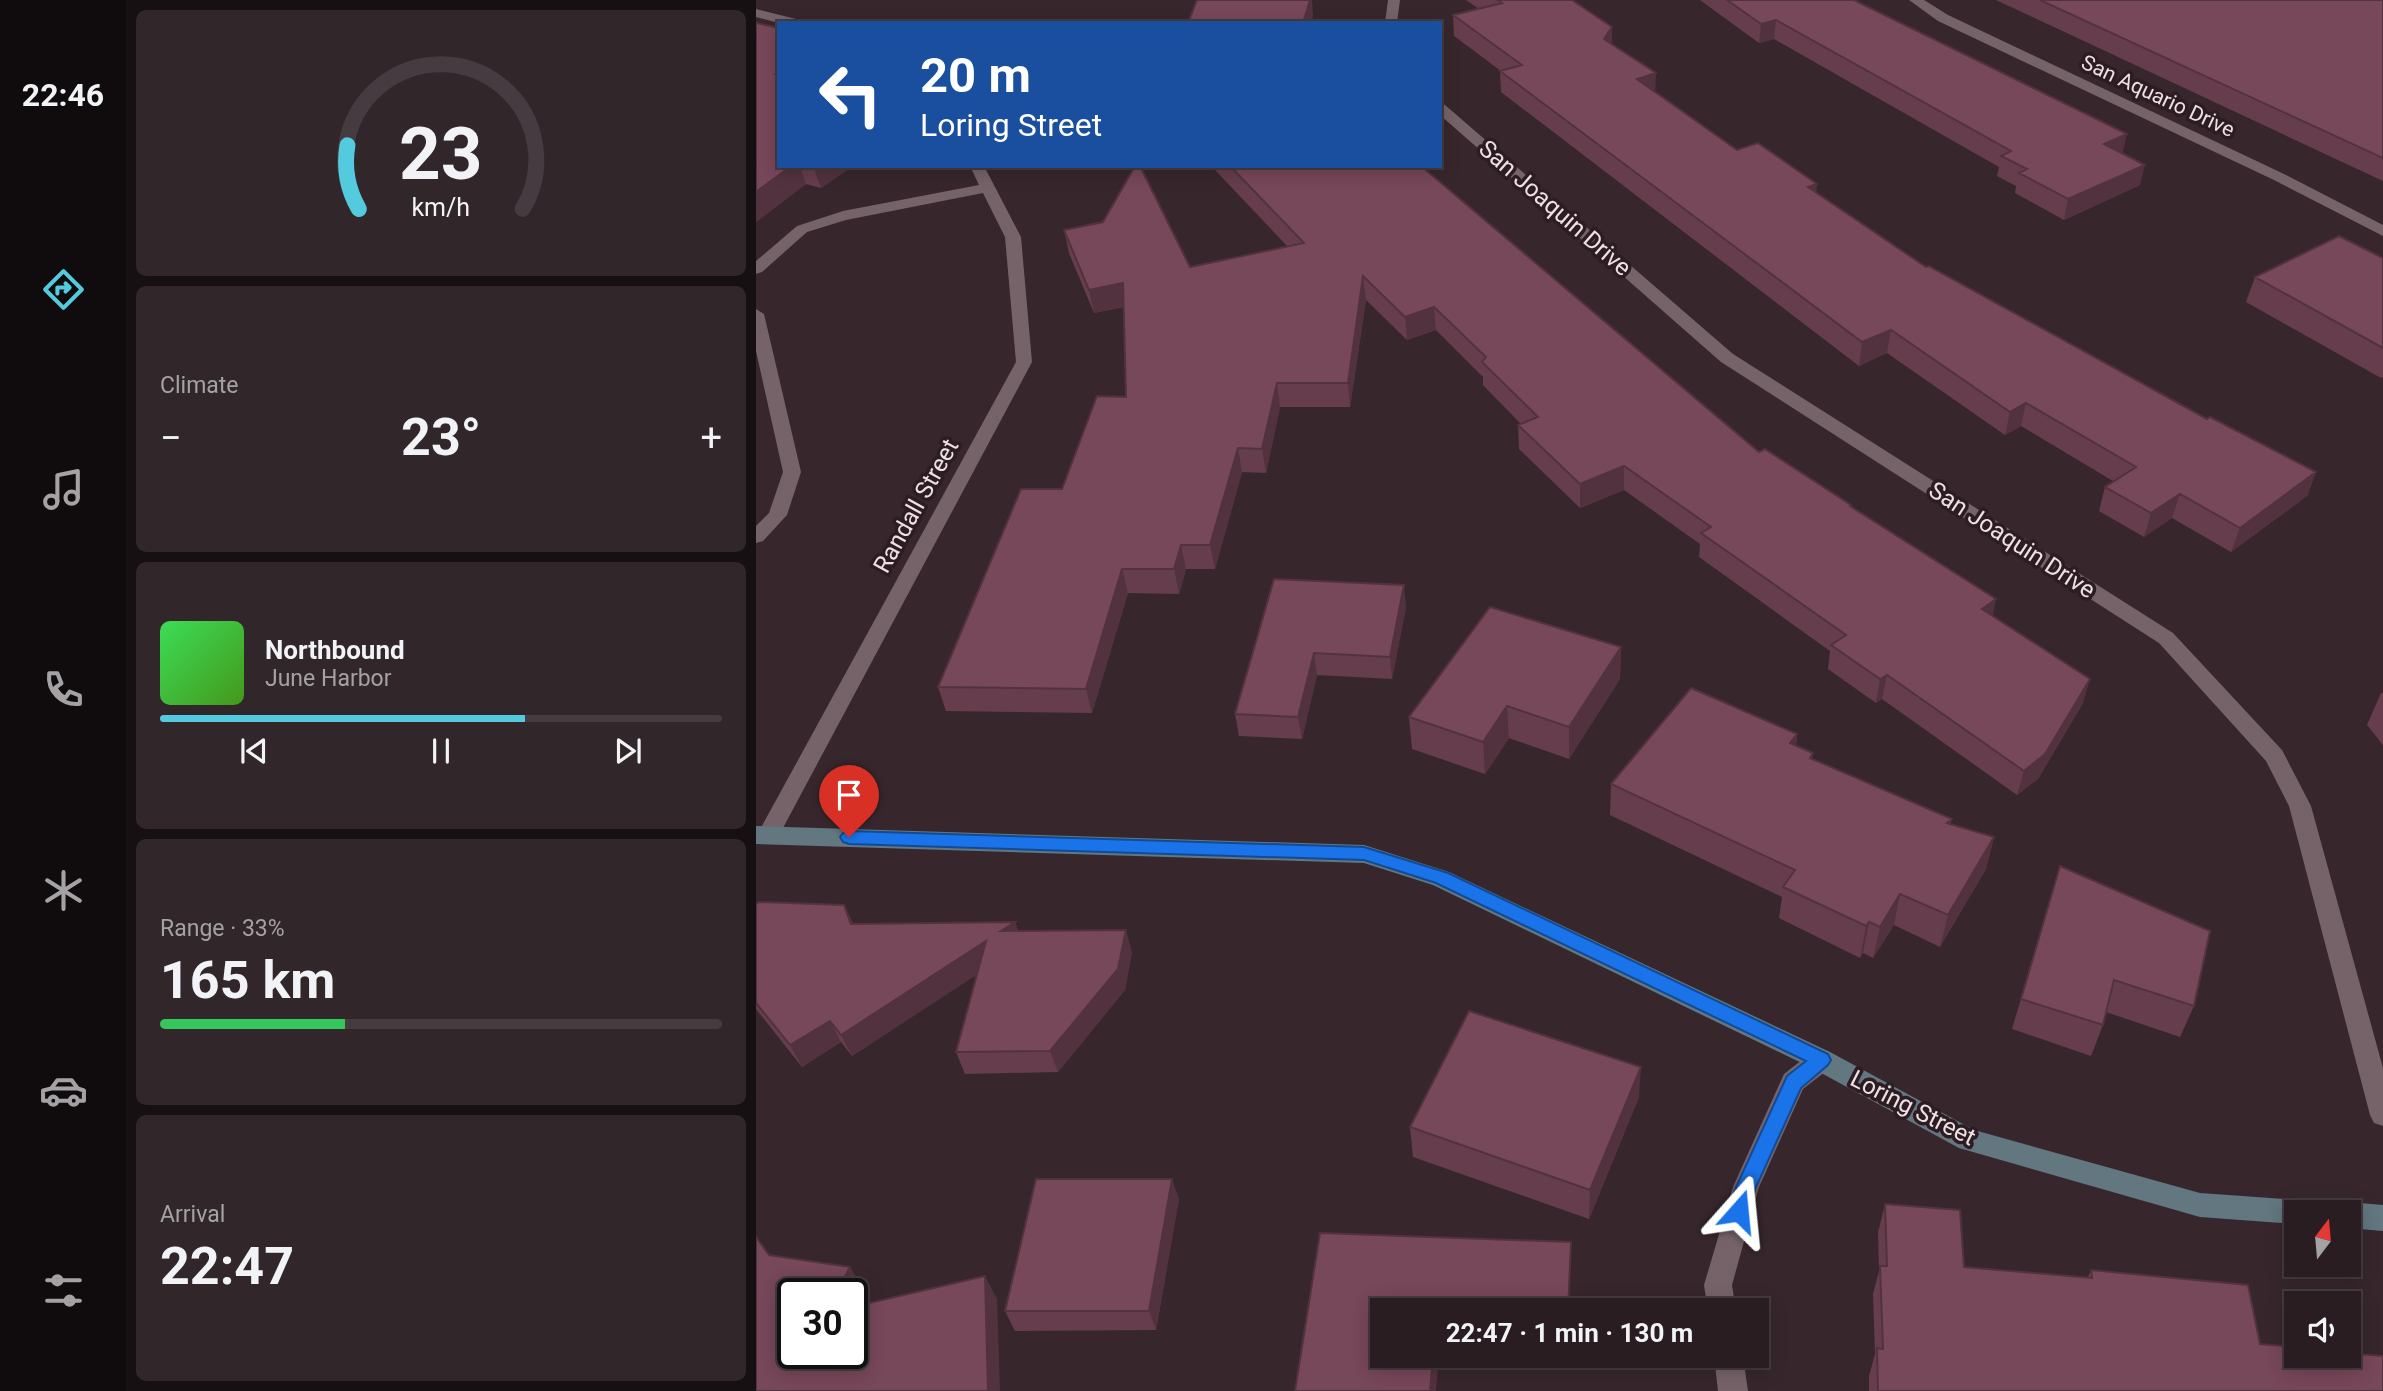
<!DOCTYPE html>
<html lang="en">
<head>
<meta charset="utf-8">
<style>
	:root { --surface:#291d22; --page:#31262a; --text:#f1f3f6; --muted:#a5a2a5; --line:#453b40; --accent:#54cade }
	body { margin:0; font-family:Roboto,sans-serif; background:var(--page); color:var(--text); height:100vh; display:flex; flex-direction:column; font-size:26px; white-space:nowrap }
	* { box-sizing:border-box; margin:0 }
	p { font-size:23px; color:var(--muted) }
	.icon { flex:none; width:38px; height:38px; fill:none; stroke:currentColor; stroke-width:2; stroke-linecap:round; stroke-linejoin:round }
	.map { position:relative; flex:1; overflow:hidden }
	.drawer { display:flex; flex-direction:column; gap:10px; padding:10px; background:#171013; width:630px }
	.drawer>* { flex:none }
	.banner { position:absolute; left:21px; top:21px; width:665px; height:147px; border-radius:0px; box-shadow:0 4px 18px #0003,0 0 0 2px var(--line); background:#1a4fa0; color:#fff; overflow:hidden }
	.needle { width:46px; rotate:16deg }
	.controls { position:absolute; left:1528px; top:1200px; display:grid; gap:14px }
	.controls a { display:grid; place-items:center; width:77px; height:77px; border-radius:0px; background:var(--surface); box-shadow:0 4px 18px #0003,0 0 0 2px var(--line); font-size:35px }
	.speed { position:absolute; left:21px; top:1278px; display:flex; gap:14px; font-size:35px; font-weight:700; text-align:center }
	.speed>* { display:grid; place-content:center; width:91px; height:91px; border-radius:50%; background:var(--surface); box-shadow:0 4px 18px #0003,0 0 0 2px var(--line); line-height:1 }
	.speed .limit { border:4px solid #111; border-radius:10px; background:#fff; color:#111 }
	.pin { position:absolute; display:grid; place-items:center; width:60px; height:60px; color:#fff; margin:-72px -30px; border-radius:50% 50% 50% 0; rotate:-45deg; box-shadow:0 0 7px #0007 }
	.pin .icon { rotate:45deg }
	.me { position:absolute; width:77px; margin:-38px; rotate:18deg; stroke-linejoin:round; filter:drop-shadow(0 0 5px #0008) }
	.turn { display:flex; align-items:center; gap:24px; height:147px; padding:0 28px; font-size:32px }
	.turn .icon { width:91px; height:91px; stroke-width:2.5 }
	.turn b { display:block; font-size:49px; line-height:60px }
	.big { font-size:52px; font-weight:700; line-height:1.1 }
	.drawer .card { flex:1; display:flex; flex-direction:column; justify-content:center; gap:10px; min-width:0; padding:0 24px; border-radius:10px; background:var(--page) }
	.drawer .dial { align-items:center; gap:0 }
	.dial svg { height:182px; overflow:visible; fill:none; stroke:var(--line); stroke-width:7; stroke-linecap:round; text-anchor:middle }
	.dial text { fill:var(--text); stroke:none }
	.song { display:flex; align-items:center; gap:21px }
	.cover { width:84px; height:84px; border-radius:10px; background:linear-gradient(135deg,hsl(130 70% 55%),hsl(100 70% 35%)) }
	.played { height:7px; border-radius:4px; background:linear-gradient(90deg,var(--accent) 65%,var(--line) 65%) }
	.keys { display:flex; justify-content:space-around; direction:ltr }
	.heat { display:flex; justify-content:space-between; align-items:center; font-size:38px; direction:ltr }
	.charge { height:10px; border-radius:5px; background:linear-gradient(90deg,#34c759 33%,var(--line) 0) }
	.trip { position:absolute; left:614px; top:1298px; width:399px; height:70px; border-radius:0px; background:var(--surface); box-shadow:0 4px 18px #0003,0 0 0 2px var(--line); font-weight:700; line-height:70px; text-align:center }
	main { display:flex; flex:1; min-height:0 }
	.menu { display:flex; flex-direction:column; width:126px; justify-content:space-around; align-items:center; background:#100c0e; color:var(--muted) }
	.menu .icon { width:49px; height:49px }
	.menu .selected { color:var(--accent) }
	.menu b { font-size:32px; color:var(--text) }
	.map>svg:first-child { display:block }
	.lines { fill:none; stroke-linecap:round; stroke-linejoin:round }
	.street { fill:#766369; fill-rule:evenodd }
	.secondary { fill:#627780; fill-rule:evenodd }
	.wall { fill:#663d4d }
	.shaded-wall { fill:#53323f }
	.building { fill:#77475a; stroke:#53323f; stroke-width:2 }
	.route { fill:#1a73e8; stroke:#114b97; stroke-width:2 }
	.labels { text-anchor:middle; stroke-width:7; stroke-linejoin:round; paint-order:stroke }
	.far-street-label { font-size:21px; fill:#ece1e4; stroke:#2d1d23 }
	.street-label { font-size:24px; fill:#ece1e4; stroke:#2d1d23 }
</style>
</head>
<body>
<main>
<nav class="menu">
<b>22:46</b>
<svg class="icon selected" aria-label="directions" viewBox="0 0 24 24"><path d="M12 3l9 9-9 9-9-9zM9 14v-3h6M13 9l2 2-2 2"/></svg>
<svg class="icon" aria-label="music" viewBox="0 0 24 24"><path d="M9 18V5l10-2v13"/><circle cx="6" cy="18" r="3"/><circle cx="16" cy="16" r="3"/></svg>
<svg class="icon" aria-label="phone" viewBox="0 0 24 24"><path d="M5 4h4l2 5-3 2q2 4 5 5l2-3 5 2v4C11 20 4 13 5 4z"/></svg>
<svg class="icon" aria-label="climate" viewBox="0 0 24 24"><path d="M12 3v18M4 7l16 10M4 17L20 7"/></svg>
<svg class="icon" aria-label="car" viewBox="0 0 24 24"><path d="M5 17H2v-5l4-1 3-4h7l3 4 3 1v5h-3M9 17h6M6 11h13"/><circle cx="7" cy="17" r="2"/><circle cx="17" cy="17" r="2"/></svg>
<svg class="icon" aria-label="filters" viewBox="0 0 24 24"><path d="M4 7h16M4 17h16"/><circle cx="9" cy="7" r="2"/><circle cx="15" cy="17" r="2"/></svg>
</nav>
<section class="drawer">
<div class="card dial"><svg viewBox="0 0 100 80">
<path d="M14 69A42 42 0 1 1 86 69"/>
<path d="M14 69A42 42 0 0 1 9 41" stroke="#54cade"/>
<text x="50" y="56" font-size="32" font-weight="700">23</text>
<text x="50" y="72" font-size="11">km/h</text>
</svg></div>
<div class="card"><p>Climate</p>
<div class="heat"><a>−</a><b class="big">23°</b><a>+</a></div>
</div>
<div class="card">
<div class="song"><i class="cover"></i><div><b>Northbound</b><p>June Harbor</p></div></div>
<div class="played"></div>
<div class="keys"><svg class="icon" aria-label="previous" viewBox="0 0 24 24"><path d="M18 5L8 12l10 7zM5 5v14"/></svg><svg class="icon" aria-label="pause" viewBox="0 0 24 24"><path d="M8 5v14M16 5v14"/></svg><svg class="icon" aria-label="next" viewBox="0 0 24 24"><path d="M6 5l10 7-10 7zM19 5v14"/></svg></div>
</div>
<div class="card"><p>Range · 33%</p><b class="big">165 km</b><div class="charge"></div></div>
<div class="card"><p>Arrival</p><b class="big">22:47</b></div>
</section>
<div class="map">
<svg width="1627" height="1391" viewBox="0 0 1627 1391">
	<rect width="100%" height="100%" fill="#37272d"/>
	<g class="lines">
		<path class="street" d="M632,0H644L641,23H629Z
			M1153,0H1168L1192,15L1528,174L1627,225V236L1518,180L1182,21Z
			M0,9L44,20L45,23H23L0,17Z
			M684,104L689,105L977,354L1417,633L1526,750L1555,806L1627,1068V1126L1618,1123L1614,1115L1533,806L1510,761L1403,643L965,362L684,115Z
			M214,166H228L265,237L276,362L20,841L12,844L4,841L1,835L260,362L249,237L227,193L90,220L51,232L6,272L0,274V261L41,226L87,211L223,185Z
			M0,309L8,314L45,472L31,515L7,541L0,543V526L13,513L27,472L0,351Z
			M1065,1049L1074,1052L1078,1060L1074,1068L1047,1089L1003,1187L976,1285L980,1311H952L948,1285L977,1187L1028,1074L1056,1052Z
			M958,1356H987L992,1391H962Z"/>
		<path class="secondary" d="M0,826L608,845L693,872L1074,1052L1218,1130L1444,1193L1555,1201L1565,1204L1569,1213H1540V1224L1444,1217L1203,1148L1056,1068L677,885L608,863L0,844Z
			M1592,1202L1627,1205V1231L1592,1228V1213H1579L1582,1206Z"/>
	</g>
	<path class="wall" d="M710,0H816L899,92L981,150L1060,192L1170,267L1451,419L1560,472L1551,496L1475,552L1416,518L1388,537L1343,511L1349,487L1357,481L1265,426L1249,435L1131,353L1103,366L745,92L744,71H745L698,36L697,15L723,9Z
		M944,0H1098L1366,154L1384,185L1308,220L1259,193L1260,186L1241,176L1243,167L1018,39L1003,43Z
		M1240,0H1627V181Z
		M0,23L23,166H97L65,188L50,184L0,222Z
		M459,166H665L1003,452L1095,507L1236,615L1327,703L1282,779L1261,795L1126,699L1120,703L1072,669L1074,651L943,557L944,544L868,490L824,508L763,449L762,425L765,424L727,385V377L680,330L651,340L610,300L594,407H524L510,473L486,472L459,569H430L423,594L372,593L336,713L190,711L182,687L306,489L370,397L368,307L338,313L313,253L308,230L434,267L532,247L459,170Z
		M1627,258V377L1625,378L1490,302L1499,277Z
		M518,579L650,607L636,679L561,675L546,739L483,736L479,714Z
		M865,647L864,679L813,759L753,738L729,774L656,749L653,717Z
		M1625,693H1627V745L1611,725Z
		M1041,734L1040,746L1057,753L1056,759L1196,819L1194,824L1238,837L1230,869L1184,947L1138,925L1117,958L1107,953L1104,958L1023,918L1026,897L854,815L855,784Z
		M1295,898L1438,1006L1424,1037L1350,1012L1347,1025L1335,1056L1256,1029Z
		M0,904L88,905L97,924L259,922L262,931L376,952L369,990L302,1072L209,1074L200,1052L221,974L96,1056L85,1042L46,1067L0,1009Z
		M883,1097L833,1219L657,1157L654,1127Z
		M423,1199L400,1330L259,1331L249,1311Z
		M1129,1204L1208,1267L1332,1277L1335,1270L1504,1344L1627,1391H1113V1376L1119,1354L1117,1294L1123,1271L1122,1233Z"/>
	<path class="shaded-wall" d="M554,0H556L557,16L555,23H547Z
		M1020,20L1018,39L1003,43L1005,24Z
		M856,27V48L848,39Z
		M900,73L899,95L881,79Z
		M1371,134L1366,155L1348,144Z
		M1389,165L1384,185L1308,220L1312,199Z
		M35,166H44L50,184L0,222V192Z
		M57,166H97L65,188Z
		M1061,184L1059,206L1052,187Z
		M607,276L610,300L594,407L592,383Z
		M367,283L372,306L338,313L333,290Z
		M678,307L680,330L651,340L649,317Z
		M1135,330L1131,353L1103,366L1106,342Z
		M521,383L524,407L510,473L506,449Z
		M1270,403L1265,426L1249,435L1254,412Z
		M482,448L486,472L459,569L454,545Z
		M868,466V490L824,508V484Z
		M1560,472L1551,496L1475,552L1484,528Z
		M1424,494L1416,518L1388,537L1395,513Z
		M425,545L430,569L423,594L418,569Z
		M366,569L372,593L336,713L330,689Z
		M648,585L650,607L636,679L634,657Z
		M1240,599L1235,624L1226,609Z
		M865,647L864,679L813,759V727Z
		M558,653L561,675L546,739L542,717Z
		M1131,675L1126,699L1120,703L1124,679Z
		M1334,679L1327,703L1282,779L1261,795L1268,771Z
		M751,706L753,738L729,774L727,742Z
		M1041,734L1037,766L1034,743Z
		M1238,837L1230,869L1184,947L1192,915Z
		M1144,894L1138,925L1117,958L1124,927Z
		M88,905L99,927L95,924Z
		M259,922L267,944L245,931Z
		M1113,922L1107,953L1104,958L1110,926Z
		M370,930L376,952L369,990L302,1072L294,1051Z
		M230,941L239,963L96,1056L85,1035Z
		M74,1021L85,1042L46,1067L34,1045Z
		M885,1067L883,1097L833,1219L834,1190Z
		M416,1179L423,1199L400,1330L393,1311Z
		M815,1242L813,1311H812Z
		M94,1267L108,1290L96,1314V1293H80Z
		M229,1276L241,1299L244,1391H232Z
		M677,1356H683L680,1391H674Z"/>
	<path class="building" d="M441,0H554L547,23H432Z
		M741,0H816L856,27L848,39L900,73L881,79L981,150L1002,143L1061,184L1052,187L1170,267L1173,266L1451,419L1454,417L1560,472L1484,528L1424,494L1395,513L1349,487L1380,467L1270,403L1254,412L1135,330L1106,342L744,71L766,65L697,15L746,3Z
		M971,0H1098L1371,134L1348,144L1389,165L1312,199L1263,173L1271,169L1245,156L1255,151L1020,20L1005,24Z
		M1284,0H1627V158Z
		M0,23L23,28V73L20,74L23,75V166H35L0,192Z
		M379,166H384L434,267L548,243L474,166H665L1003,452L1009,449L1095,505L1094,506L1240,599L1226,609L1334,679L1289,754L1268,771L1131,675L1124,679L1075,645L1090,635L945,533L955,527L868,466L824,484L762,425L782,417L726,362L730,357L678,307L649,317L607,276L592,383H521L506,449L482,448L454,545H425L418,569H366L330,689L182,687L265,489H306L341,396L370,397L367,283L333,290L308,230L347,222Z
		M1583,236L1627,258V348L1499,277Z
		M518,579L648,585L634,657L558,653L542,717L479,714Z
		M734,607L865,647L813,727L751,706L727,742L653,717Z
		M935,688L1041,734L1034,743L1057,753L1054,758L1196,819L1191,823L1238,837L1192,915L1144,894L1124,927L1113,922L1110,926L1027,887L1039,870L855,784Z
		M1304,866L1454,931L1438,1006L1358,980L1347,1025L1265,999Z
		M3,902L88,905L95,924L259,922L245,931L370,930L362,969L294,1051L200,1052L230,941L85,1035L74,1021L34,1045L0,1003V904Z
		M713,1011L885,1067L834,1190L654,1127Z
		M280,1179H416L393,1311H249Z
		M1129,1204L1204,1210L1208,1267L1336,1278L1335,1270L1492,1285L1504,1344L1540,1347V1356H1592V1353L1627,1356V1391H1122L1121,1348L1127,1349L1124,1266H1131Z
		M564,1233L815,1242L812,1311H626V1356H677L674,1391H539Z
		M0,1237L13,1255L94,1267L80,1293H37V1353H96V1307L229,1276L232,1391H0Z"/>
	<path class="route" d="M93,831L608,847L692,873L1072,1054L1075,1060L1072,1065L1045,1088L1000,1187L990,1218L983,1221L976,1218L972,1211L980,1187L1031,1076L1050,1061L680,883L608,860L93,844L87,842L84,837L87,833Z"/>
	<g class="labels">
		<g class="far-street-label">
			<text transform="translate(1402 96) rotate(25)" y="7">San Aquario Drive</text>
		</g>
		<g class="street-label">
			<text transform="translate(799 208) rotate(41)" y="8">San Joaquin Drive</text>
			<text transform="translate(160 506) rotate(-61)" y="8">Randall Street</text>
			<text transform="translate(1256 540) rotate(33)" y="8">San Joaquin Drive</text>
			<text transform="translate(1157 1108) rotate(27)" y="8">Loring Street</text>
		</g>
	</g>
</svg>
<div class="controls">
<a><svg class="needle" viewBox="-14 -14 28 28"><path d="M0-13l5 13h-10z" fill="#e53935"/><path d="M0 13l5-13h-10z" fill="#a5a2a5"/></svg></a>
<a><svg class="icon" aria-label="sound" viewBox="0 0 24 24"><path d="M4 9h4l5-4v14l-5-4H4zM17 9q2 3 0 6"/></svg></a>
</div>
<div class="speed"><div class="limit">30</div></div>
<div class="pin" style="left:93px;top:837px;background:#d93025"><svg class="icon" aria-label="arrive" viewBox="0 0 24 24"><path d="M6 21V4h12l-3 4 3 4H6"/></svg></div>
<svg class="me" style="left:983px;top:1211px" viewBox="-20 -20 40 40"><path d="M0-17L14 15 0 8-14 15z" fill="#1a73e8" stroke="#fff" stroke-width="4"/></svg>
<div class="trip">22:47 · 1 min · 130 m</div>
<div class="banner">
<div class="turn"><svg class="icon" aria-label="left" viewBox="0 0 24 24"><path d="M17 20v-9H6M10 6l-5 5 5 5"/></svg><div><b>20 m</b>Loring Street</div></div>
</div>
</div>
</main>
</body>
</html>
